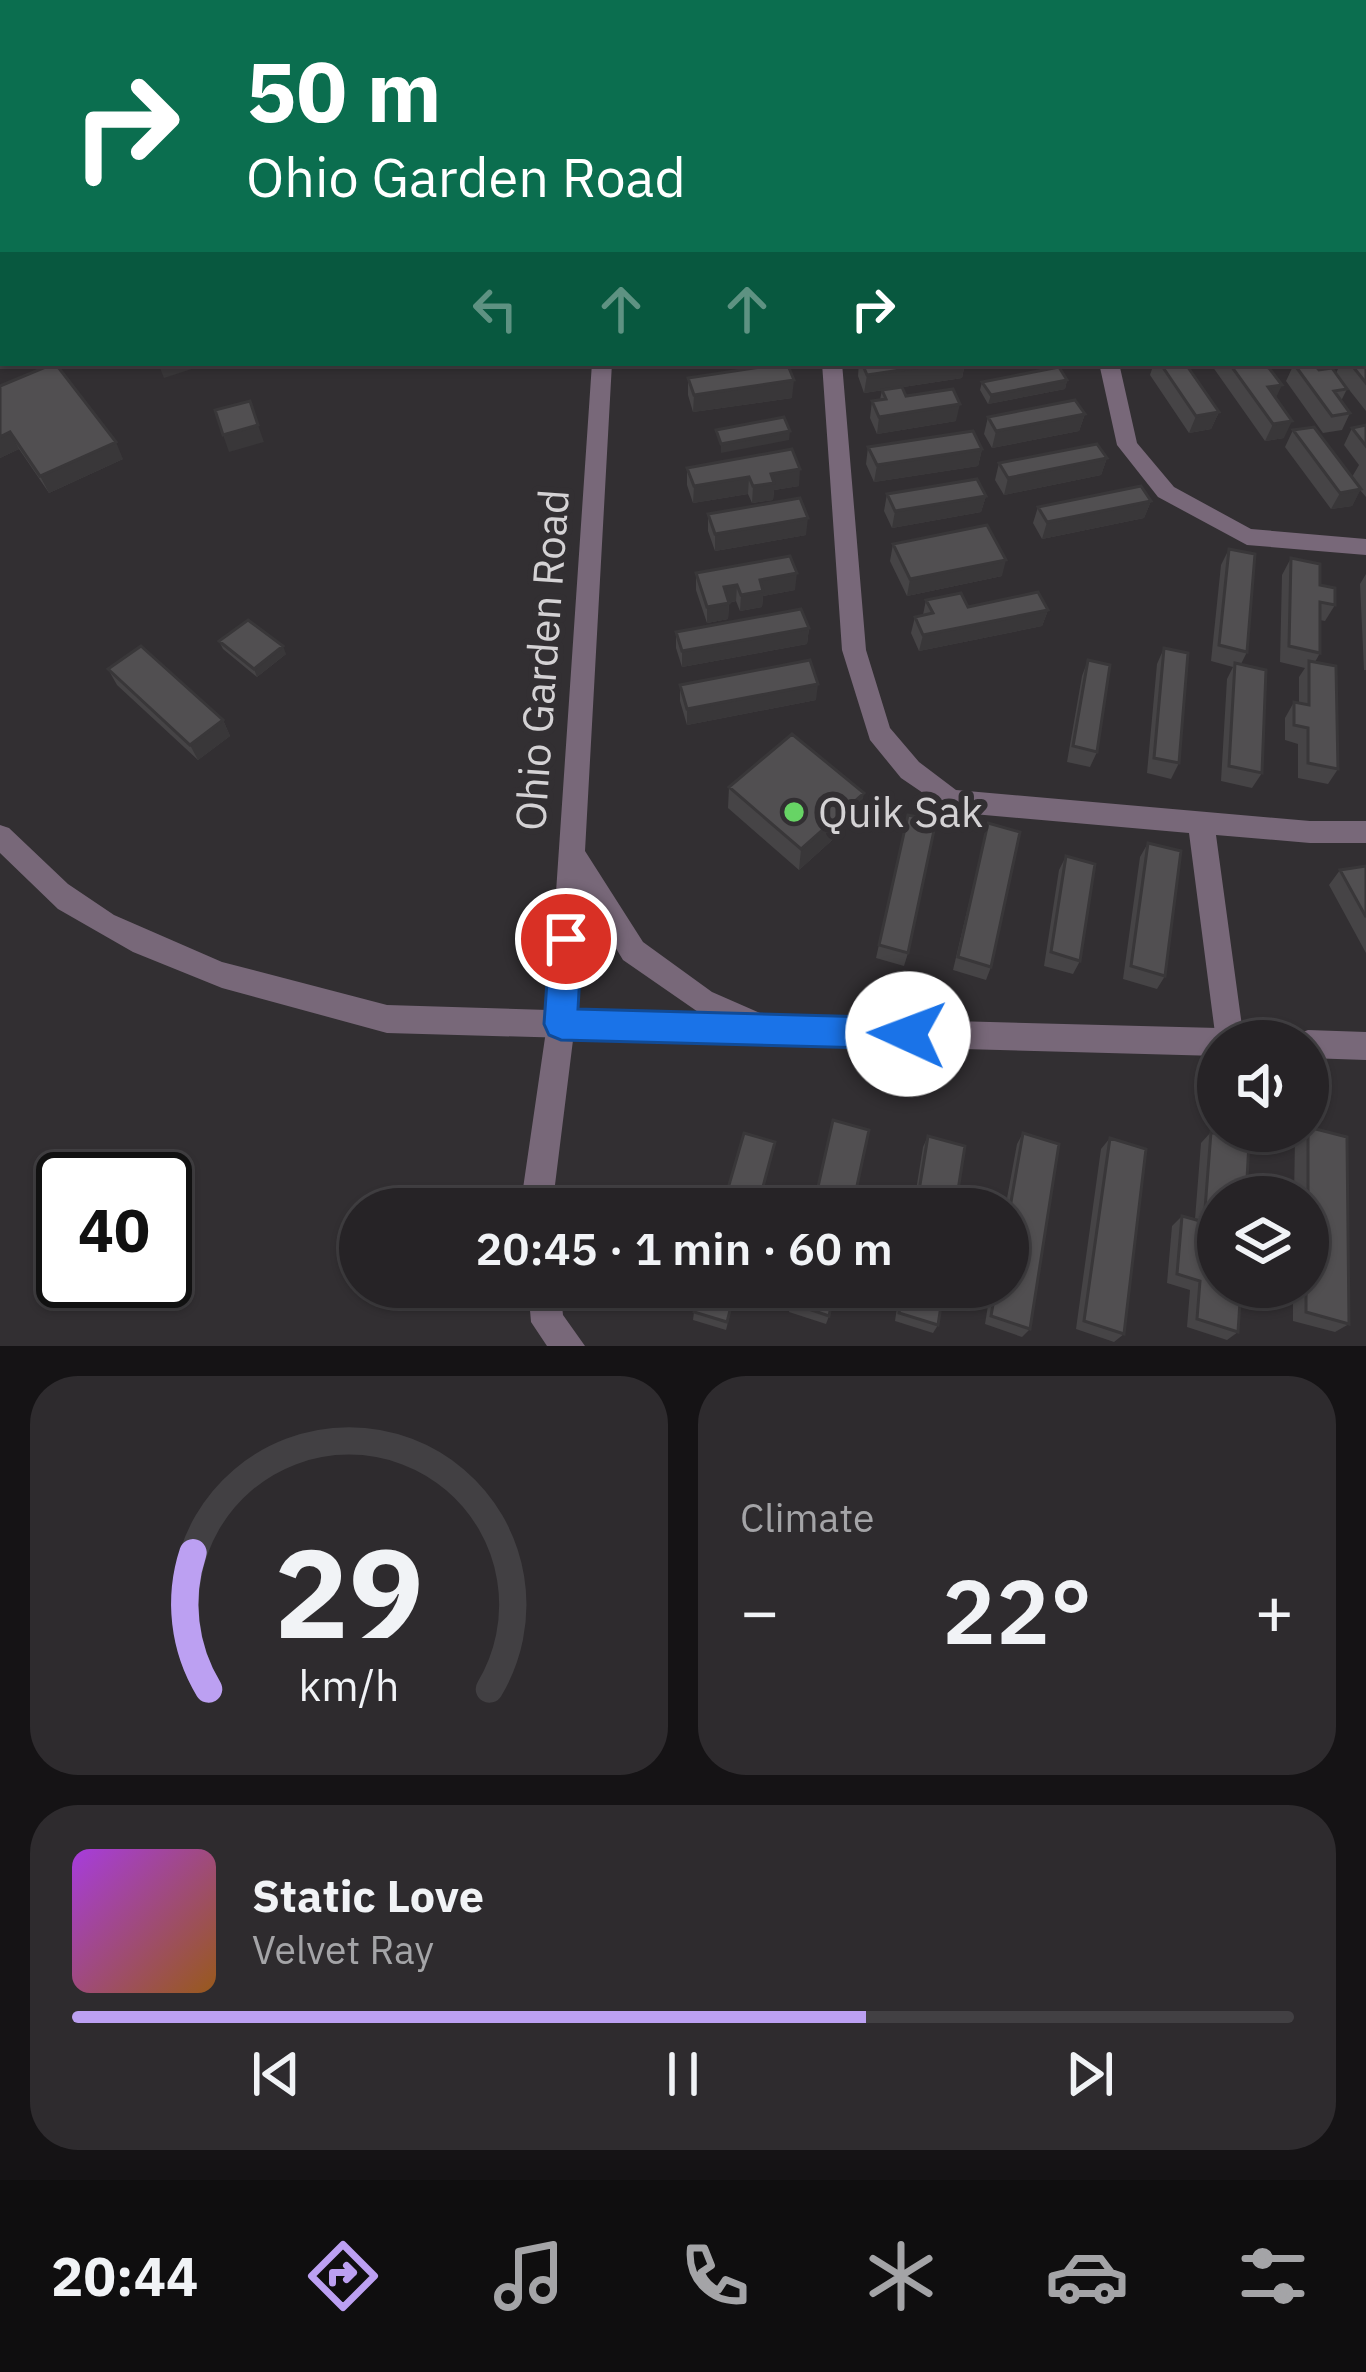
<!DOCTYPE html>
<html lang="en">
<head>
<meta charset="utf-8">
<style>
	:root { --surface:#262326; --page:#2e2b2e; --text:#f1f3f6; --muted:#a4a4a7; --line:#424043; --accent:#bca0f2 }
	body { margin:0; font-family:"IBM Plex Sans",sans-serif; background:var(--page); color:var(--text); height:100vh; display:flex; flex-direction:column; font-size:45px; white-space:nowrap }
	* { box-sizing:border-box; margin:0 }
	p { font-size:39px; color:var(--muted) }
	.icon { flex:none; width:66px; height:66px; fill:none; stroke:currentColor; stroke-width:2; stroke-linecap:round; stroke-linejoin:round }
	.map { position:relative; height:1346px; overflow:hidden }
	.side { display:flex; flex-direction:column; gap:30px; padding:30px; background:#151315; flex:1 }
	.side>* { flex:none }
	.hud { position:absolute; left:0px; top:0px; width:1368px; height:366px; box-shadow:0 3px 9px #0004,0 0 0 3px var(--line); background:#0b6e4f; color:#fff; overflow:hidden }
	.fabs { position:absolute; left:1197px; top:1020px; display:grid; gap:24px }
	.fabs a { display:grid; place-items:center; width:132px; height:132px; border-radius:50%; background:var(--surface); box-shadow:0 3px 9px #0004,0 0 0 3px var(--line); font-size:60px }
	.speed { position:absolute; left:36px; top:1152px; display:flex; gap:24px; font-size:60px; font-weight:700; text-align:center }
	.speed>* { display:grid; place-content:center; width:156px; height:156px; border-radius:50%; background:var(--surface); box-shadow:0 3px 9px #0004,0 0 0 3px var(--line); line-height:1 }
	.speed .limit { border:6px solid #111; border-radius:18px; background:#fff; color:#111 }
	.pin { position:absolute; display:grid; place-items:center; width:102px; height:102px; color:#fff; margin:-51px; border:6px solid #fff; border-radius:50%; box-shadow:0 3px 12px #0007 }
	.me { position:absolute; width:132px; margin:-66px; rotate:272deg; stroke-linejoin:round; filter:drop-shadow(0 0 9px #0008) }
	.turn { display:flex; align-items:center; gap:42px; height:252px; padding:0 48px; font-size:54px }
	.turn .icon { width:156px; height:156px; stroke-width:2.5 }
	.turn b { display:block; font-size:84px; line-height:102px }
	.lanes { display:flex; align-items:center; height:114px; padding:0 48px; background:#0003; justify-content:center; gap:60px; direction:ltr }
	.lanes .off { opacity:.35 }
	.big { font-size:90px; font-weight:600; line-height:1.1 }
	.side .card { flex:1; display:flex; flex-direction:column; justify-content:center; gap:18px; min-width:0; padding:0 42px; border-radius:48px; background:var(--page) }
	.side .dial { align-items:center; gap:0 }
	.dial svg { height:312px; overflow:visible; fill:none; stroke:var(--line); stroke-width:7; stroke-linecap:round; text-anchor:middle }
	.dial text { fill:var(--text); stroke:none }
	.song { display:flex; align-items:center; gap:36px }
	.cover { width:144px; height:144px; border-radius:18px; background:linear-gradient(135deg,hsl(280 70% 55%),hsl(30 70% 35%)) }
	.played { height:12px; border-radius:6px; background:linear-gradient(90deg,var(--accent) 65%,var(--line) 65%) }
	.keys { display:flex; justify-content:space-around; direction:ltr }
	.heat { display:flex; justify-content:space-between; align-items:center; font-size:66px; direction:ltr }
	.side .tiles { flex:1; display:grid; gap:30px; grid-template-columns:1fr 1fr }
	.card:last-child { grid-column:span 2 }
	.trip { position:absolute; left:339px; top:1188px; width:690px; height:120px; border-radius:60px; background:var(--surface); box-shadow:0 3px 9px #0004,0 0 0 3px var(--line); font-weight:600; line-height:120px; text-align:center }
	.menu { display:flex; height:192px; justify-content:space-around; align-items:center; background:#0f0e0f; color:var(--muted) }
	.menu .icon { width:84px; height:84px }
	.menu .selected { color:var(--accent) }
	.menu b { font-size:54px; color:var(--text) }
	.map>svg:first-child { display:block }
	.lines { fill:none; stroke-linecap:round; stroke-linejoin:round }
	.minor { fill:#786879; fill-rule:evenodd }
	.tertiary { fill:#786879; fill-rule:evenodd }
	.wall { fill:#464446 }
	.shaded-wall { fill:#393739 }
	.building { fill:#514f51; stroke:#393739; stroke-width:3 }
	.route { fill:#1a73e8; stroke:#114b97; stroke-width:3 }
	.poi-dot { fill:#67d465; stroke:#322f32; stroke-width:4.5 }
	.labels { text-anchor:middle; stroke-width:12; stroke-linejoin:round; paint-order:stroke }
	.street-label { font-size:42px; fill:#d4d2d4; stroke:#322f32 }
	.poi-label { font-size:42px; fill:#d4d2d4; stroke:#322f32; text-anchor:start }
</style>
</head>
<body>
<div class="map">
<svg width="1366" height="1346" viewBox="0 0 1366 1346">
	<rect width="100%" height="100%" fill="#322f32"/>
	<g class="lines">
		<path class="minor" d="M1365,84H1366V94H1365Z
			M1365,196H1366V207H1365Z
			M1365,337H1366V349H1365Z
			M822,363H842L866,650L890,728L919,762L956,790L1310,821H1366V843H1310L1216,835L1244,1041H1218V1047L1216,1041L1189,833L951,812L901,778L870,740L842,650Z
			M1099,363H1119L1137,443L1174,487L1251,529L1366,539V555L1247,545L1158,497L1117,445Z
			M561,1010L571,1014L575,1024L552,1209H520L547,1024L551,1014Z
			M528,1287H560L563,1315L585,1346H547L531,1322Z"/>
		<path class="tertiary" d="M617,0H633V3H617Z
			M592,363H612L585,851L643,942L712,992L767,1016L1218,1028L1228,1032L1232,1041H1218V1056L387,1033L222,988L133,952L58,909L0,853V825L9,828L68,884L114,915L222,962L387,1005L548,1010ZM583,894L623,960L701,1014L576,1011Z
			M1308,1030L1366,1032V1060L1308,1058V1041H1295L1298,1034Z"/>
	</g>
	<path class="wall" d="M285,0H372L371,3H286Z
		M496,0H547V3H496Z
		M714,0H754V3H714Z
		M868,0H908V3H869Z
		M1366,356V411L1339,377L1347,389L1341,401L1350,413L1342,430L1323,433L1286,381L1294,364L1336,373L1341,363H1365Z
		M859,363H965L962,378L864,393L858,376Z
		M1154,363H1185L1219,412L1211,429L1189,433L1150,375Z
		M1210,363H1257L1276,398L1284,438L1265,441Z
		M688,378L792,398L693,412L688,395Z
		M1067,380L1065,389L988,404L980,390L982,382Z
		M0,386L123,459L49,493L19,449L0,458Z
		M882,390L906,396L956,421L877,434L870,418L872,401L880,400Z
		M1085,414L1079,431L992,448L984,434L988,417Z
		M1366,425V497L1360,490L1352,506L1331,509L1285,447L1293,430L1352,477L1359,465L1344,445L1352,428Z
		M868,447L982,449L978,466L874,482L866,464Z
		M1107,458L1101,475L1004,495L995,480L999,463Z
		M687,468L799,486L774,490L773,500L752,503L748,494L693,503L687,485Z
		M887,494L986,496L981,512L892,528L884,511Z
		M1151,501L1144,518L1042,539L1033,523L1038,507Z
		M708,514L806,535L715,551L708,531Z
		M893,544L1002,576L907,596L890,561Z
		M1229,549L1247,652L1241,664L1262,773L1252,788L1221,781L1227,679L1233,667L1211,661L1221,565Z
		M1291,558L1335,605L1325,621L1320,620V653L1315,662L1338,769L1328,784L1298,778V744L1285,740V718L1294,702L1299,703V677L1305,668L1280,662L1282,575Z
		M696,573L795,590L763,596L762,607L740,611L736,601L729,603L728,619L707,623L696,590Z
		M1366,574V670H1364L1360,584Z
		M926,600L968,607L1048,610L1042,626L919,651L911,633L915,617L923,615Z
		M809,628L807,644L682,667L676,648V632Z
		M219,641L286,654L257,677L223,649Z
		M1164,648L1179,763L1171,779L1147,773L1157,664Z
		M1088,660L1097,752L1090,767L1067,762L1082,676Z
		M108,669L223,720L230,736L198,760L117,685Z
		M680,685L816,700L687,725L680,701Z
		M729,787L860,815L799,870L728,808Z
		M908,815V953L904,966L876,958Z
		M988,823L991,967L986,980L953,970Z
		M1148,843L1165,976L1157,989L1123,979L1140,857Z
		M1066,856L1080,961L1073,974L1044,966L1059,870Z
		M1366,866V953L1329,885L1340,870Z
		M1302,1131H1308L1349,1324L1335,1332L1293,1321V1287H1308V1197H1294L1295,1138Z
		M1211,1132L1238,1332L1227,1340L1187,1327L1190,1290L1167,1283L1172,1226L1182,1216L1195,1219L1201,1143Z
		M1023,1133L1030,1329L1022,1337L985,1324L991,1287H1008V1209H1005L1017,1144Z
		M928,1136L955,1209H913L923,1147Z
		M1110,1138L1124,1334L1114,1342L1076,1329L1101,1149Z
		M700,1287H737L726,1330L693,1320L694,1312Z
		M794,1287L829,1316L826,1324L789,1312Z
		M900,1287H944L938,1325L933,1333L895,1321Z"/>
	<path class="shaded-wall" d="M788,0H842V3H788Z
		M0,50L3,58V69L0,73Z
		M158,363H200L201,366L164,378Z
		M700,363H738L700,369Z
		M948,363H965L962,378L864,393L867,375Z
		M794,380L792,398L693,412L694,395Z
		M1067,380L1065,389L988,404L991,395Z
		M1282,385L1274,402L1268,387Z
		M960,404L956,421L877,434L879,417Z
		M1219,412L1211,429L1189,433L1196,416Z
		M1085,414L1079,431L992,448L996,431Z
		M1292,421L1284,438L1265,441L1273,424Z
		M258,425L264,442L229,452L223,435Z
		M790,431L789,440L721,453V444Z
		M10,432L19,449L0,458V437Z
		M116,442L123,459L49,493L40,476Z
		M982,449L978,466L874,482L877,465Z
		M1107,458L1101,475L1004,495L1008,478Z
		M800,469L799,486L774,490L773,500L752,503L753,486L771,474Z
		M749,477L748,494L693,503L694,486Z
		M1361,489L1352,506L1331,509L1340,493Z
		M986,496L981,512L892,528L895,511Z
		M1151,501L1144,518L1042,539L1047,522Z
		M808,518L806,535L715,551V534Z
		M1006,560L1002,576L907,596L910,579Z
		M797,573L795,590L763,596L762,607L740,611L741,595L760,580Z
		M737,585L736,601L723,604L724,587Z
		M729,603L728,619L707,623V607Z
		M1048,610L1042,626L919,651L923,635Z
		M809,628L807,644L682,667V651Z
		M283,646L286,654L257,677L254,669Z
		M818,684L816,700L687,725V709Z
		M223,720L230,736L198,760L190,745Z
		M864,793L860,815L799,870L801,849Z"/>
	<path class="building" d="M1365,355L1366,356V383L1350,363H1365Z
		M55,363L116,442L40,476L10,432L0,437V386Z
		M787,363L794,380L694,395L688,378Z
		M862,363H948L867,375Z
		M1160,363H1185L1219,412L1196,416Z
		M1229,363H1257L1269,368L1282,385L1268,387L1292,421L1273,424Z
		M1313,363L1319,370L1332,368L1347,389L1334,391L1350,413L1332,416L1294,364Z
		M1059,367L1067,380L991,395L982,382Z
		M902,387L906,396L953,389L960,404L879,417L872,401L886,399L882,390Z
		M1075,400L1085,414L996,431L988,417Z
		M250,401L258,425L223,435L215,410Z
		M784,417L790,431L721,444L716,430Z
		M1366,425V446L1352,428Z
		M1314,427L1361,489L1340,493L1293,430Z
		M973,431L982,449L877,465L868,447Z
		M1097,444L1107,458L1008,478L999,463Z
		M792,449L800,469L771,474L774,483L753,486L749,477L694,486L687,468Z
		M977,479L986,496L895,511L887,494Z
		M1141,486L1151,501L1047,522L1038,507Z
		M800,498L808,518L715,534L708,514Z
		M987,525L1006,560L910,579L893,544Z
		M1229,549L1255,554L1247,652L1219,645Z
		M790,556L797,573L760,580L763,591L741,595L737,585L724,587L729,603L707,607L696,573Z
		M1291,558L1320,564V585L1335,588V605L1320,602V653L1289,646Z
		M1038,592L1048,610L923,635L915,617L933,613L926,600L961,593L968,607Z
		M801,609L809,628L682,651L676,632Z
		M248,620L283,646L254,669L219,641Z
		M141,646L223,720L190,745L108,669Z
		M1164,648L1188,653L1179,763L1154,758Z
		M810,660L818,684L687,709L680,685Z
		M1088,660L1110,665L1097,752L1073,746Z
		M1309,661L1336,666L1338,769L1308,763V728L1294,725V702L1309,705Z
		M1235,663L1266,670L1262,773L1229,766Z
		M792,734L864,793L801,849L729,787Z
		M908,815L936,821L908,953L879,945Z
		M988,823L1020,832L991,967L958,957Z
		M1148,843L1181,851L1165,976L1131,966Z
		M1066,856L1095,864L1080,961L1051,952Z
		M1366,866V917L1340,870Z
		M833,1120L869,1130L852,1209H813Z
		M1308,1127L1347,1137L1349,1324L1306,1312V1287H1308Z
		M1211,1132L1249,1143L1246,1197H1218V1287H1241L1238,1332L1197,1319L1200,1281L1177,1274L1182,1216L1204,1222Z
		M744,1133L775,1142L757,1209H722Z
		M1023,1133L1059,1144L1030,1329L991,1316L996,1287H1008V1219Z
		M928,1136L965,1146L955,1209H916Z
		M1110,1138L1146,1149L1124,1334L1084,1321Z
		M700,1287H736L727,1322L694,1312Z
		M795,1287H835L829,1316L791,1303Z
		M903,1287H944L938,1325L899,1313Z"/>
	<path class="route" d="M566,925L577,929L582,939L578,1009L908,1018L919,1022L924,1034L919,1045L908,1049L561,1040L549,1035L544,1024L550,939L555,929Z"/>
	<circle class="poi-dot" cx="794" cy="812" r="12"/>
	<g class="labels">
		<g class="street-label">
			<text transform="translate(542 660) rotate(-86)" y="15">Ohio Garden Road</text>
		</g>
		<g class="poi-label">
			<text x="818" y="827">Quik Sak</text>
		</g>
	</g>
</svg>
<div class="fabs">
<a><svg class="icon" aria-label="sound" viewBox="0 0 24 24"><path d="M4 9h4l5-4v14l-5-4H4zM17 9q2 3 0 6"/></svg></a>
<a><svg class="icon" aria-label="layers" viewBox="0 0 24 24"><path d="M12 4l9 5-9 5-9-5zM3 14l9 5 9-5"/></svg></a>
</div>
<div class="speed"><div class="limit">40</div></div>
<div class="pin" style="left:566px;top:939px;background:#d93025"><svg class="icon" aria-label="arrive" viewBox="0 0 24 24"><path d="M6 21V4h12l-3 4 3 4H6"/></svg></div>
<svg class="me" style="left:908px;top:1034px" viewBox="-20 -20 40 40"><circle r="19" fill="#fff"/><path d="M0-13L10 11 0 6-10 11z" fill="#1a73e8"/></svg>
<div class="trip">20:45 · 1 min · 60 m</div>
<div class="hud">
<div class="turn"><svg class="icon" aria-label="right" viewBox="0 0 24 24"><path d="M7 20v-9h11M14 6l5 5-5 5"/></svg><div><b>50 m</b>Ohio Garden Road</div></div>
<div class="lanes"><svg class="icon off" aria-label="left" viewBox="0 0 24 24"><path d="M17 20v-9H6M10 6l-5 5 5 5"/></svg><svg class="icon off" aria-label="ahead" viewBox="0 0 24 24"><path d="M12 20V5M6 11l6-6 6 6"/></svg><svg class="icon off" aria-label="ahead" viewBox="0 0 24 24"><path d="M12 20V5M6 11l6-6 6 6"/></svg><svg class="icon" aria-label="right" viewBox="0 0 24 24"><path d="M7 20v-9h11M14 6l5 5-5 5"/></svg></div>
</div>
</div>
<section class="side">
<div class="tiles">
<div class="card dial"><svg viewBox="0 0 100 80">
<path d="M14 69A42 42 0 1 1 86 69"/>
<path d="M14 69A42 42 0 0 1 10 34" stroke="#bca0f2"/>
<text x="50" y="56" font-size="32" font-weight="700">29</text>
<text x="50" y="72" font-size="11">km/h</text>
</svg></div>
<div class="card"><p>Climate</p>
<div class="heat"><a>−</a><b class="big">22°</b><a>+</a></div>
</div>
<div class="card">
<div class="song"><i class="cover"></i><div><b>Static Love</b><p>Velvet Ray</p></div></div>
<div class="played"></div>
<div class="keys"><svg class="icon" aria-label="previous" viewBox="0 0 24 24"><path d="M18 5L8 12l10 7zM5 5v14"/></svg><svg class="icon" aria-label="pause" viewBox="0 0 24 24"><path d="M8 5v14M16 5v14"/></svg><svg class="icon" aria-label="next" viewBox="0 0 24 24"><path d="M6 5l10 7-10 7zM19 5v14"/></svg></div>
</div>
</div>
</section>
<nav class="menu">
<b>20:44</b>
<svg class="icon selected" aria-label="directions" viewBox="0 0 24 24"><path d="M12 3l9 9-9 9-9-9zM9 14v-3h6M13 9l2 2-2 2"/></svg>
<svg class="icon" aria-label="music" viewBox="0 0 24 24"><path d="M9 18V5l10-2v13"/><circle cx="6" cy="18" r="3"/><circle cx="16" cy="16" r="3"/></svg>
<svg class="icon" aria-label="phone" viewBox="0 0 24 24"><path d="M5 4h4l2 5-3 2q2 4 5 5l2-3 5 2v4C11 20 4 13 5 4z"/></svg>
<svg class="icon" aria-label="climate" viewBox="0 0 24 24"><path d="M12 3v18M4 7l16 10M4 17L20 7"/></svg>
<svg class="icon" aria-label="car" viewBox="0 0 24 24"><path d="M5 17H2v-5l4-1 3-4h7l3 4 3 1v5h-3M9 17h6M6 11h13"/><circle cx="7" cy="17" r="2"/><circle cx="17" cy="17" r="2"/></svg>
<svg class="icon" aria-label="filters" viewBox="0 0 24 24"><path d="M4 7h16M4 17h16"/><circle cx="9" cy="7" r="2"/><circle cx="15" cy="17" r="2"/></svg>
</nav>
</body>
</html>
